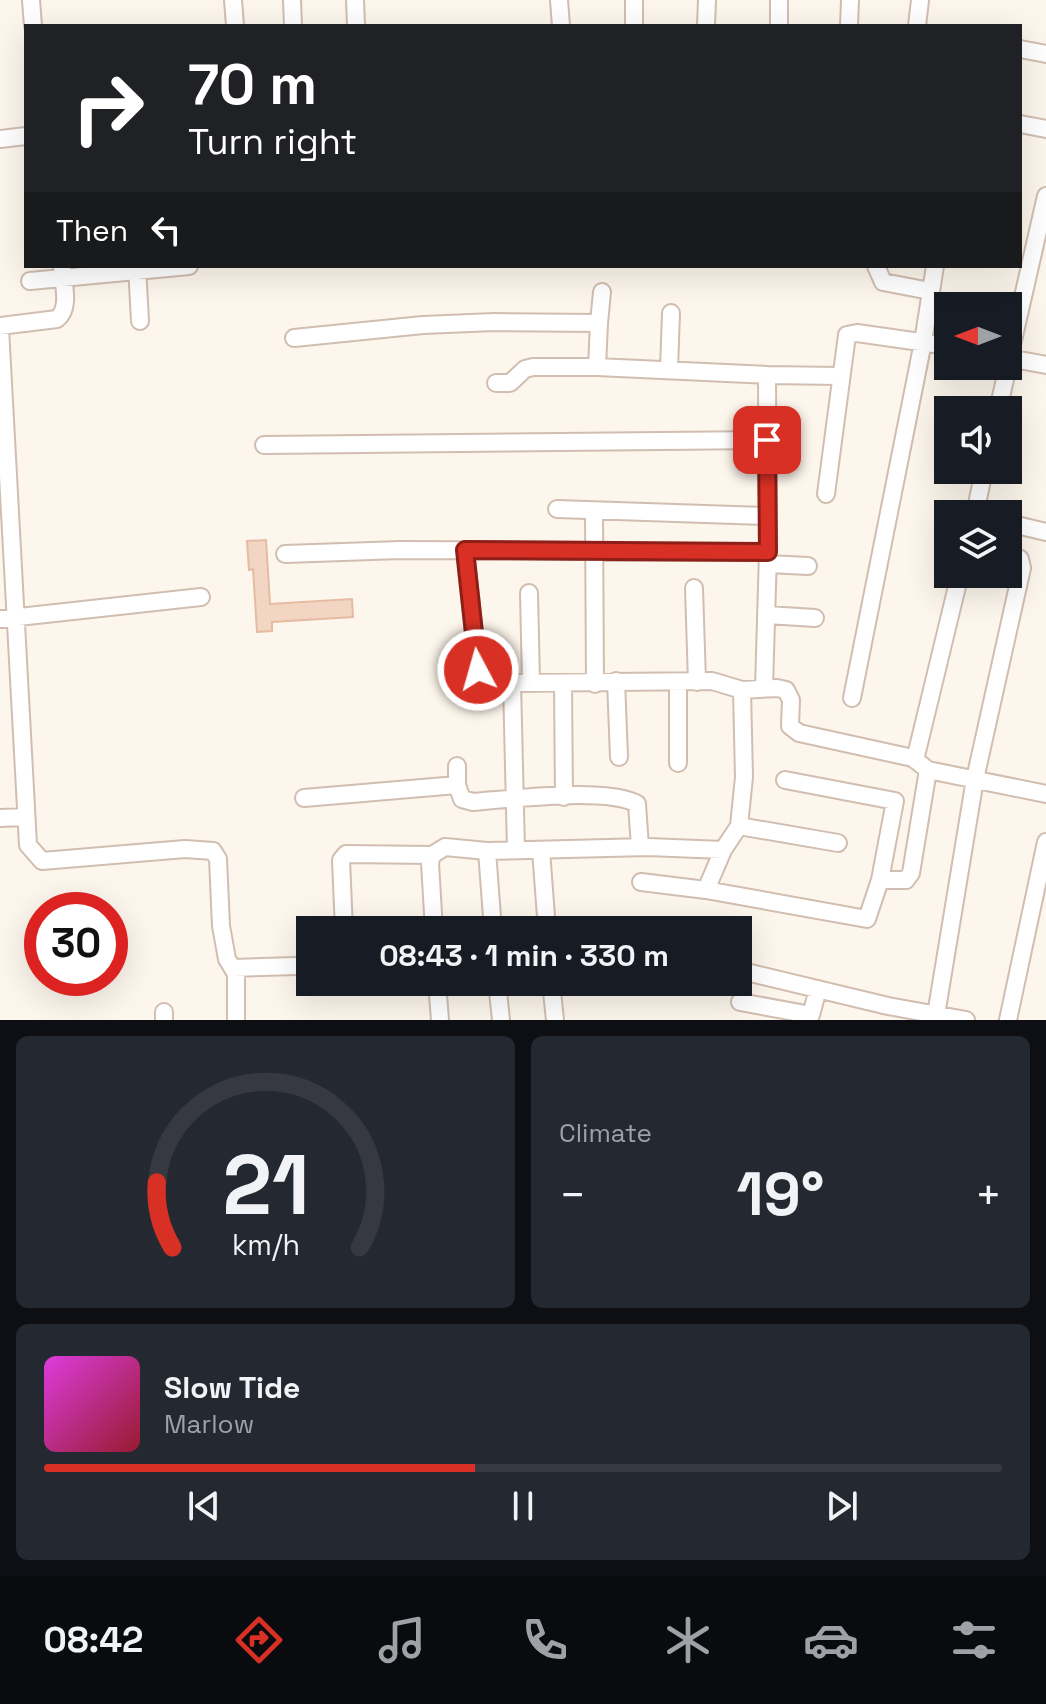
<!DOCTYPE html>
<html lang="en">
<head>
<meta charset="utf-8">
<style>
	:root { --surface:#171b24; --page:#242831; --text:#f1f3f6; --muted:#9ea1a6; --line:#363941; --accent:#d93025 }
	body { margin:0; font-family:"Space Grotesk",sans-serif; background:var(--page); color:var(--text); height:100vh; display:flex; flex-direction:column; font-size:30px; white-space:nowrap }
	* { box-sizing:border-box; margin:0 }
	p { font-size:26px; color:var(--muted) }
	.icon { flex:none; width:44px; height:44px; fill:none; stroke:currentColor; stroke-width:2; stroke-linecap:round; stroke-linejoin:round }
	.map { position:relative; height:1020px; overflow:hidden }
	.drawer { display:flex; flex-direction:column; gap:16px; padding:16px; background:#0d0f14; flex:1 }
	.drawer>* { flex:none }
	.banner { position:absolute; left:24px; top:24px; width:998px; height:244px; border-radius:0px; box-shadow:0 8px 32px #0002; background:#202124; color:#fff; overflow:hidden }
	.needle { width:52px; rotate:270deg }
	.controls { position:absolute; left:934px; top:292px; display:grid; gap:16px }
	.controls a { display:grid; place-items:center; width:88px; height:88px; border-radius:0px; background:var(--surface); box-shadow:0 8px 32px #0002; font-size:40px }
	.speed { position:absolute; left:24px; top:892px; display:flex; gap:16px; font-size:40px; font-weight:700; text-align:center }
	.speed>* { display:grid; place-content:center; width:104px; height:104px; border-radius:50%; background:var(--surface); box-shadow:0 8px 32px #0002; line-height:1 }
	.speed .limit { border:12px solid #d22; background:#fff; color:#111 }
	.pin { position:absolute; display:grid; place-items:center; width:68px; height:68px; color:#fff; margin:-34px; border-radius:16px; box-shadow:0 4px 12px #0006 }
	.me { position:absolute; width:88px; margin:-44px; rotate:354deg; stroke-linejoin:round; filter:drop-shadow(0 0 6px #0008) }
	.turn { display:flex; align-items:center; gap:28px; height:168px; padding:0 32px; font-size:36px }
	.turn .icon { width:104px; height:104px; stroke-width:2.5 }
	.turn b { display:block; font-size:56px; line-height:68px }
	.then { display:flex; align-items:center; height:76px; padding:0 32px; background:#0003; gap:16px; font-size:30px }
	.big { font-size:60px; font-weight:700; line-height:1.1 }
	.drawer .widget { flex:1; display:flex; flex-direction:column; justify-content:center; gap:12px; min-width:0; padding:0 28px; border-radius:12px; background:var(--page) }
	.drawer .dial { align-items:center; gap:0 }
	.dial svg { height:208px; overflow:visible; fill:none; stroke:var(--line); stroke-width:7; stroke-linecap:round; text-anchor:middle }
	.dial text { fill:var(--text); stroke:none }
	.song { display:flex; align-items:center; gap:24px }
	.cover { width:96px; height:96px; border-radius:12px; background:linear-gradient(135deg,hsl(300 70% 55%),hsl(350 70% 35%)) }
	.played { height:8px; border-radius:4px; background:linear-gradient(90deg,var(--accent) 45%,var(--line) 45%) }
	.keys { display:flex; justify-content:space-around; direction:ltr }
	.heat { display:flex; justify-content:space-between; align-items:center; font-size:44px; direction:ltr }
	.drawer .tiles { flex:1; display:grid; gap:16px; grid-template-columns:1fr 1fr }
	.widget:last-child { grid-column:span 2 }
	.trip { position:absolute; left:296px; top:916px; width:456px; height:80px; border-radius:0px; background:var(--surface); box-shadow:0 8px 32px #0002; font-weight:700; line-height:80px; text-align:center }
	.dock { display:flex; height:128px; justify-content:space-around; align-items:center; background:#090b0e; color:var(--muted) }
	.dock .icon { width:56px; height:56px }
	.dock .selected { color:var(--accent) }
	.dock b { font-size:36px; color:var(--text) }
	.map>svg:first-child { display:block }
	.building { fill:#f3d5c3; stroke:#e6bba3; stroke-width:2 }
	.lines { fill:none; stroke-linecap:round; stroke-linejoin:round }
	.minor-casing { stroke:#d1beb0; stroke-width:20 }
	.minor { stroke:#fff; stroke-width:16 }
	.route-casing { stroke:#8d1f18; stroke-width:20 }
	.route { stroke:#d93025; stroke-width:14 }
</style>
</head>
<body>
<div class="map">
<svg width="1046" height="1020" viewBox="0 0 1046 1020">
	<rect width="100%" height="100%" fill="#fdf6ec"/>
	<path class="building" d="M266,540L270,604L352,599L353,617L272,622V631L257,632L253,569L249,570L247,541Z"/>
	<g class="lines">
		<defs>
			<path id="minor" d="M31,0L33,26
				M233,0L235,26
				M292,0L293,26
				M355,0L356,26
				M559,0L561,26
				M634,26V0
				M706,26L707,0
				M779,26V0
				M849,26L850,0
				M917,26L920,0
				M1020,49L1046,54
				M1020,124L1046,129
				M0,139L26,136
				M1046,196L1009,358L1046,365
				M137,266L140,321
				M876,266L883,282L930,291
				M30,281L189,266
				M599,323L602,292
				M0,326L57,319C71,308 63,283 62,266
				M0,328L28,845L42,861L185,849L213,851L218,859L221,926L227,959L236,974V1020
				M294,338L423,325L494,322L599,323L597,367L767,375L768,552L764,688
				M669,369L671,313
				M767,375L840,376
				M496,383H510L525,369L533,367H597
				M998,410L1008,366
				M264,445L767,440
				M826,494L847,335L857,333L948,346
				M557,509L766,516
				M594,512L595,684
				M975,514L984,470
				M1008,523L1046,532
				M465,550L478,670L512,683L712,681L742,690
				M285,554L400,550L768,552
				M768,564L808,566
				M694,588L697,682
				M529,593L531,683
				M767,615L815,618
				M0,619L201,597
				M616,681L619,757
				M512,683L516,850
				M563,683L564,797
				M678,683V763
				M852,698L923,342L935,266
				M915,760L960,574
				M457,766V785
				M304,798L457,785L462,799L473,802C509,799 608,787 637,804L640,847
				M0,818L26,817
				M739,826L838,843
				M541,850L547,930
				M880,880H906L911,873L928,770
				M641,882L706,890L867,919L880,880L895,801L785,780
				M706,890L723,850L739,826L744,777L742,690L777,688L786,690L791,700L790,726L799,733L913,758L928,770L1046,794
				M344,930L341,860L346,854L432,855
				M434,930L430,863L432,855L445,847L487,851
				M493,930L487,851L648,847L723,850
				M233,968L296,966
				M738,970L888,1006L966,1020
				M437,982L440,1020
				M497,982L501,1020
				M551,982L555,1020
				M740,1002L811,1015L818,989
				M164,1012V1020
				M936,1015L975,779L1022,568L1020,559L1008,552
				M1008,1020L1046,842"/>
		</defs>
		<use href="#minor" class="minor-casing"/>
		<use href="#minor" class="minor"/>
	</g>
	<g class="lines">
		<defs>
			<path id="route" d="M478,670L465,550L768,552L767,440"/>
		</defs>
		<use href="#route" class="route-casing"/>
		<use href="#route" class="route"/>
	</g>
</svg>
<div class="controls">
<a><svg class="needle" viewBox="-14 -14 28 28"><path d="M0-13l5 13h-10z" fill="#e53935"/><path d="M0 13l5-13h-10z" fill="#9ea1a6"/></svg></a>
<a><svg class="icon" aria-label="sound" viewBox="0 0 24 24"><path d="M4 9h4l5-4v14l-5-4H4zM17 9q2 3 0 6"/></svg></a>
<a><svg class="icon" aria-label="layers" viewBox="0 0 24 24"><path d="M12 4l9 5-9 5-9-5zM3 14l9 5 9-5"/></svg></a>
</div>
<div class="speed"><div class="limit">30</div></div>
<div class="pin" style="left:767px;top:440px;background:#d93025"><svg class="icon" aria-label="arrive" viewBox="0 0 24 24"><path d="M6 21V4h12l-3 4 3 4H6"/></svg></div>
<svg class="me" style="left:478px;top:670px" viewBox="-20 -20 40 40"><circle r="17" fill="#d93025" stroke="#fff" stroke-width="3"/><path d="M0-11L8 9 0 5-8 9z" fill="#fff"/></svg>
<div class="trip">08:43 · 1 min · 330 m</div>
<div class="banner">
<div class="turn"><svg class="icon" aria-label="right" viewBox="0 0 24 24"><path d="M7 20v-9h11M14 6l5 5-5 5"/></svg><div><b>70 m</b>Turn right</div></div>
<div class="then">Then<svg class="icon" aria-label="left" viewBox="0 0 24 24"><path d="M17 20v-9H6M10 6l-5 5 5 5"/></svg></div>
</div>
</div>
<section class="drawer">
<div class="tiles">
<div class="widget dial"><svg viewBox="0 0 100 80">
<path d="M14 69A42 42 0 1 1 86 69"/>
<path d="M14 69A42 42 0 0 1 8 44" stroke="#d93025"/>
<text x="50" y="56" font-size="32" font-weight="700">21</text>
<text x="50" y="72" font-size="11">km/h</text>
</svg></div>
<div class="widget"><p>Climate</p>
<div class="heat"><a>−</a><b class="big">19°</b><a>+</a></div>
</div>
<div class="widget">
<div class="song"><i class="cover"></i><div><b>Slow Tide</b><p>Marlow</p></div></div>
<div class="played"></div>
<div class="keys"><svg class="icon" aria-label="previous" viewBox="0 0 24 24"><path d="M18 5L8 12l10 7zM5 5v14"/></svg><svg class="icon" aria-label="pause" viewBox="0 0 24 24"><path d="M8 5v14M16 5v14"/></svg><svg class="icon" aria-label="next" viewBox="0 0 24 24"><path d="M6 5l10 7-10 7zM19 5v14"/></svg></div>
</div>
</div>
</section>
<nav class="dock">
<b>08:42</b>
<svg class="icon selected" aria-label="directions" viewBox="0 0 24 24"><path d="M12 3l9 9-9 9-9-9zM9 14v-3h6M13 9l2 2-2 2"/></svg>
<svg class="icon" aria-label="music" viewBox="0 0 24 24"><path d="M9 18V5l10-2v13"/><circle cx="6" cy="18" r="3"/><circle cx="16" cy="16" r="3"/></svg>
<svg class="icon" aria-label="phone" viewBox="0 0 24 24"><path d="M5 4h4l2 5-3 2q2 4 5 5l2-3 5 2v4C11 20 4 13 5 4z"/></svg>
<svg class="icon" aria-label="climate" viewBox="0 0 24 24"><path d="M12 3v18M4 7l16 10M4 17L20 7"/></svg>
<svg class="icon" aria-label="car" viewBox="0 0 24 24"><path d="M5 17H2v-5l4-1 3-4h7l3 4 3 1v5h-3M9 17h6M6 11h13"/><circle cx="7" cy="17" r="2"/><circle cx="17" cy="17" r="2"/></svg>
<svg class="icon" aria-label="filters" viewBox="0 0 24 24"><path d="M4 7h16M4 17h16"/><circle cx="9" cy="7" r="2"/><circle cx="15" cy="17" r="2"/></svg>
</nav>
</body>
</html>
